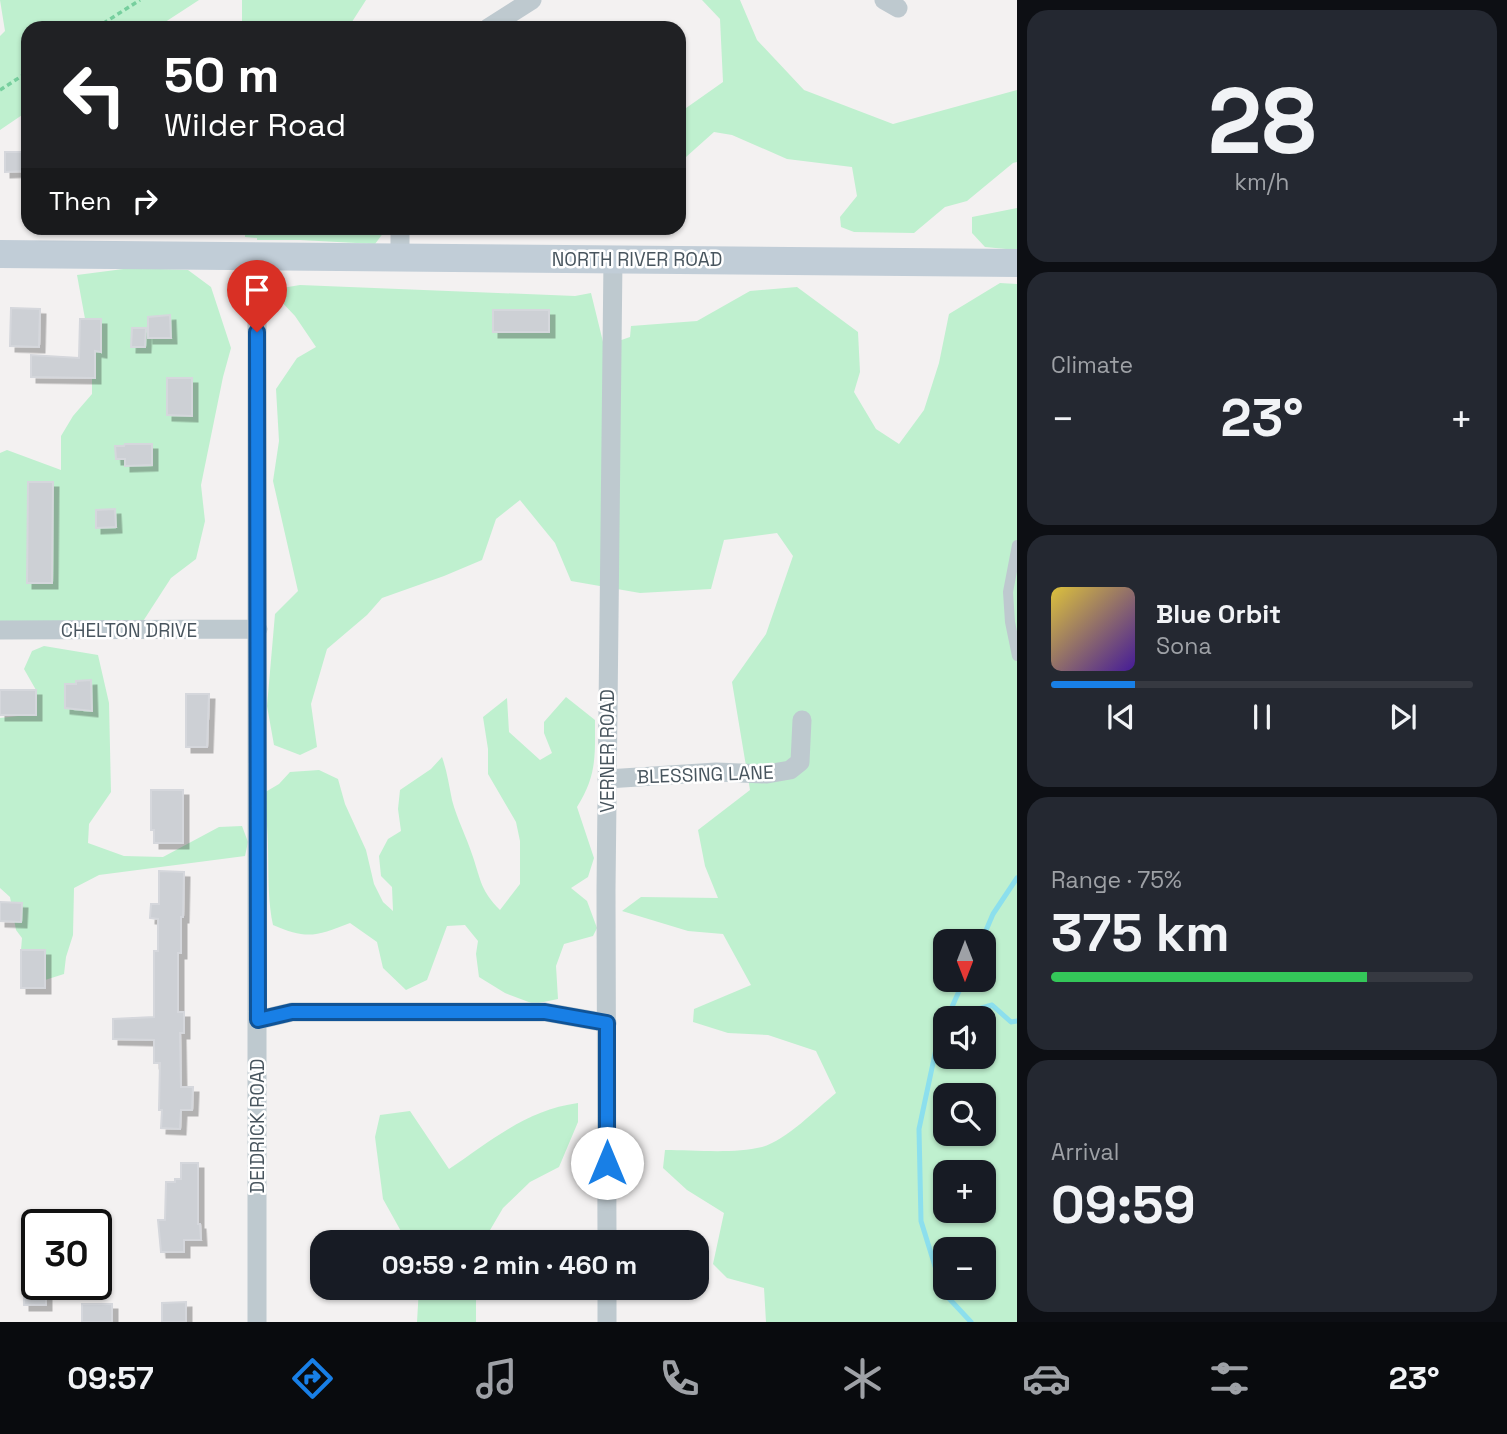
<!DOCTYPE html>
<html lang="en">
<head>
<meta charset="utf-8">
<style>
	:root { --surface:#171b24; --page:#242831; --text:#f1f3f6; --muted:#9ea1a6; --line:#363941; --accent:#187fe6 }
	body { margin:0; font-family:"Space Grotesk",sans-serif; background:var(--page); color:var(--text); height:100vh; display:flex; flex-direction:column; font-size:26px; white-space:nowrap }
	* { box-sizing:border-box; margin:0 }
	p { font-size:23px; color:var(--muted) }
	.icon { flex:none; width:38px; height:38px; fill:none; stroke:currentColor; stroke-width:2; stroke-linecap:round; stroke-linejoin:round }
	.map { position:relative; flex:1; overflow:hidden }
	.details { display:flex; flex-direction:column; gap:10px; padding:10px; background:#0d0f14; width:490px }
	.details>* { flex:none }
	.guide { position:absolute; left:21px; top:21px; width:665px; height:214px; border-radius:21px; box-shadow:0 2px 5px #0004; background:#202124; color:#fff; overflow:hidden }
	.needle { width:46px; rotate:180deg }
	.buttons { position:absolute; left:933px; top:929px; display:grid; gap:14px }
	.buttons a { display:grid; place-items:center; width:63px; height:63px; border-radius:14px; background:var(--surface); box-shadow:0 2px 5px #0004; font-size:35px }
	.speed { position:absolute; left:21px; top:1209px; display:flex; gap:14px; font-size:35px; font-weight:700; text-align:center }
	.speed>* { display:grid; place-content:center; width:91px; height:91px; border-radius:50%; background:var(--surface); box-shadow:0 2px 5px #0004; line-height:1 }
	.speed .limit { border:4px solid #111; border-radius:10px; background:#fff; color:#111 }
	.pin { position:absolute; display:grid; place-items:center; width:60px; height:60px; color:#fff; margin:-72px -30px; border-radius:50% 50% 50% 0; rotate:-45deg; box-shadow:0 0 7px #0007 }
	.pin .icon { rotate:45deg }
	.me { position:absolute; width:77px; margin:-38px; rotate:0deg; stroke-linejoin:round; filter:drop-shadow(0 0 5px #0008) }
	.turn { display:flex; align-items:center; gap:24px; height:147px; padding:0 28px; font-size:32px }
	.turn .icon { width:91px; height:91px; stroke-width:2.5 }
	.turn b { display:block; font-size:49px; line-height:60px }
	.then { display:flex; align-items:center; height:66px; padding:0 28px; background:#0003; gap:14px; font-size:26px }
	.big { font-size:52px; font-weight:600; line-height:1.1 }
	.details .card { flex:1; display:flex; flex-direction:column; justify-content:center; gap:10px; min-width:0; padding:0 24px; border-radius:21px; background:var(--page) }
	.details .dial { align-items:center; gap:0 }
	.dial b { font-size:91px; line-height:1 }
	.song { display:flex; align-items:center; gap:21px }
	.cover { width:84px; height:84px; border-radius:10px; background:linear-gradient(135deg,hsl(50 70% 55%),hsl(260 70% 35%)) }
	.played { height:7px; border-radius:4px; background:linear-gradient(90deg,var(--accent) 20%,var(--line) 20%) }
	.keys { display:flex; justify-content:space-around; direction:ltr }
	.heat { display:flex; justify-content:space-between; align-items:center; font-size:38px; direction:ltr }
	.charge { height:10px; border-radius:5px; background:linear-gradient(90deg,#34c759 75%,var(--line) 0) }
	.trip { position:absolute; left:310px; top:1230px; width:399px; height:70px; border-radius:21px; background:var(--surface); box-shadow:0 2px 5px #0004; font-weight:600; line-height:70px; text-align:center }
	.menu { display:flex; height:112px; justify-content:space-around; align-items:center; background:#090b0e; color:var(--muted) }
	.menu .icon { width:49px; height:49px }
	.menu .on { color:var(--accent) }
	.menu b { font-size:32px; color:var(--text) }
	main { display:flex; flex:1; min-height:0 }
	.map>svg:first-child { display:block }
	.green { fill:#bff0cf; fill-rule:evenodd }
	.lines { fill:none; stroke-linecap:round; stroke-linejoin:round }
	.stream { stroke:#8cdfed; stroke-width:5 }
	.building { fill:#cdd0d5; stroke:#d5d7dc; stroke-width:2; filter:url(#shadow) }
	.path { stroke:#77cf9e; stroke-width:3.5; stroke-dasharray:5 3.5; stroke-linecap:butt }
	.lane { stroke:#bec9cf; stroke-width:10 }
	.street { stroke:#bec9cf; stroke-width:19 }
	.secondary { stroke:#c1cdd7; stroke-width:28 }
	.route-casing { stroke:#105396; stroke-width:18 }
	.route { stroke:#187fe6; stroke-width:12 }
	.labels { text-anchor:middle; stroke-width:5; stroke-linejoin:round; paint-order:stroke }
	.street-label { font-size:19px; fill:#48555e; stroke:#fff }
</style>
</head>
<body>
<main>
<div class="map">
<svg width="1017" height="1322" viewBox="0 0 1017 1322">
	<defs>
		<filter id="shadow"><feDropShadow dx="5.5" dy="5.5" stdDeviation="0" flood-color="#0004"/></filter>
	</defs>
	<rect width="100%" height="100%" fill="#f3f1f1"/>
	<path class="green" d="M0,0H199L156,28H28V111L0,130V36L5,31Z
		M242,0H366L348,28H242Z
		M702,0H740L757,40L804,90L893,124L1017,90V162L1013,163L967,201L945,207L914,233L854,232L841,227L840,217L857,196L852,167L787,159L732,135L714,132L686,157L679,148V113L723,82L720,19Z
		M1017,208V250L985,247L972,233V217Z
		M245,228H387L375,244L300,240H257V238L245,237Z
		M131,268L188,270L211,287L231,348L223,377L201,485L205,521L196,559L171,578L138,629L0,630V453L7,450L61,470V436L73,416L92,394V357L77,275Z
		M1000,283L1017,284V1322H766L764,1288L727,1278L713,1264L724,1213L687,1190L663,1168L665,1150C694,1150 734,1154 762,1147C787,1140 816,1109 836,1093L816,1051L768,1035L728,1033L693,1022L694,1009L751,985L723,934L688,931L622,911L641,897L718,898L705,866L698,830L750,790L732,682L766,634L793,556L777,533L724,540L711,589L640,593L571,581L555,543L520,500L496,519L482,560L444,576L382,598L367,615L327,649L311,704L317,747L300,755L274,745L267,706L275,614L298,591L273,481L279,441L276,389L297,358L316,347L295,316L276,296V289L300,285L575,296L591,293L604,346L630,337L631,326L697,321L750,291L797,287L858,332L860,372L854,392L876,429L899,444L924,410L939,363L949,314ZM945,942H984V980H945ZM945,1018H984V1057H945ZM945,1096H984V1134H945ZM945,1172H984V1211H945ZM945,1250H984V1288H945Z
		M44,646L98,655L109,703L111,792L89,824L88,843L124,856L163,857L219,827L242,826L248,842L245,856L99,875L74,888L73,935L66,957L64,974L45,980V951L21,950L22,938L16,930L10,897L0,888V718L36,714V690L24,669L32,651Z
		M566,697L595,720C595,756 597,775 577,807L594,858L588,877L571,888L587,901L597,928L593,936L564,944L556,966L558,999L534,1004L505,993L479,977L476,954L478,941L465,925L447,926L427,980L406,990L383,968L377,942L350,923C317,936 307,940 273,925C264,882 273,837 262,794L279,784L290,772L319,770L338,779L345,804L366,850L374,884L383,902L393,911L392,887L381,876L379,856L388,839L401,831L398,809L400,790L431,769L442,757C447,771 449,785 452,800C457,819 467,838 473,857C481,881 481,891 500,910L520,884V841L516,822L488,774V749L483,717L507,698L509,732L540,760L552,753L544,733V722Z
		M578,1103V1122L559,1167L530,1182L503,1208L483,1242H407L383,1199L375,1137L380,1115L410,1111L449,1169C491,1141 526,1110 578,1103Z
		M419,1288H476V1322H417Z"/>
	<g class="lines">
		<path class="stream" d="M981,942L993,914L1017,878
			M947,1018L992,1005L1011,1022L1017,1021
			M947,1018L964,980
			M945,1022L939,1035L919,1129L921,1221L943,1292L971,1322"/>
	</g>
	<path class="building" d="M5,152H26V171L5,172Z
		M11,308L40,309L39,347L10,346Z
		M493,310H549V332H493Z
		M170,315L171,338H148V317Z
		M80,319H101V352L95,351V378L31,377V355L79,358Z
		M132,328H146L145,347H131Z
		M167,378H192V416L167,415Z
		M125,444H152V465L125,466V459H116L115,446H124Z
		M28,482H53L52,583H27Z
		M115,509L116,527L96,528V510Z
		M91,680L92,711L65,708V684H76V681Z
		M0,690H36V715H0Z
		M186,694H209L207,747H186Z
		M151,790H183V843H154V830H151Z
		M159,871L184,872L183,917H181V953H178V1012H184V1033H180L181,1087H193L192,1110H181L180,1129L161,1128L162,1110H159L160,1063H154V1040L113,1039V1019L154,1017V951H158V919L150,918L151,904H159Z
		M0,902L22,903L21,922L0,921Z
		M21,950H45V988H21Z
		M181,1163H198V1224H200L201,1240H184V1252H161L158,1220H165L166,1182H175V1179H181Z
		M24,1275H37V1284H46V1305H24Z
		M186,1302V1322H162V1303Z
		M82,1304H112V1322H82Z"/>
	<g class="lines">
		<path class="path" d="M96,28L140,0
			M0,90L28,72"/>
		<path class="lane" d="M1017,545L1008,592L1010,622L1017,656"/>
		<path class="street" d="M884,0L898,8
			M488,28L532,0
			M400,258V228
			M0,630L258,629
			M607,779L716,772L767,774L790,770L800,762L802,720
			M258,1020L292,1012H545L607,1023
			M607,1242L606,890L613,259
			M607,1288V1322
			M257,1322V258"/>
		<path class="secondary" d="M0,254L1017,263"/>
	</g>
	<g class="lines">
		<defs>
			<path id="route" d="M257,332L258,1020L292,1012H545L607,1023V1163"/>
		</defs>
		<use href="#route" class="route-casing"/>
		<use href="#route" class="route"/>
	</g>
	<g class="labels">
		<g class="street-label">
			<text x="637" y="266">NORTH RIVER ROAD</text>
			<text x="129" y="637">CHELTON DRIVE</text>
			<text transform="translate(607 751) rotate(-90)" y="7">VERNER ROAD</text>
			<text transform="translate(705 774) rotate(-2)" y="7">BLESSING LANE</text>
			<text transform="translate(257 1126) rotate(-90)" y="7">DEIDRICK ROAD</text>
		</g>
	</g>
</svg>
<div class="buttons">
<a><svg class="needle" viewBox="-14 -14 28 28"><path d="M0-13l5 13h-10z" fill="#e53935"/><path d="M0 13l5-13h-10z" fill="#9ea1a6"/></svg></a>
<a><svg class="icon" aria-label="sound" viewBox="0 0 24 24"><path d="M4 9h4l5-4v14l-5-4H4zM17 9q2 3 0 6"/></svg></a>
<a><svg class="icon" aria-label="search" viewBox="0 0 24 24"><circle cx="10" cy="10" r="6"/><path d="M15 15l6 6"/></svg></a>
<a>+</a>
<a>−</a>
</div>
<div class="speed"><div class="limit">30</div></div>
<div class="pin" style="left:257px;top:332px;background:#d93025"><svg class="icon" aria-label="arrive" viewBox="0 0 24 24"><path d="M6 21V4h12l-3 4 3 4H6"/></svg></div>
<svg class="me" style="left:607px;top:1163px" viewBox="-20 -20 40 40"><circle r="19" fill="#fff"/><path d="M0-13L10 11 0 6-10 11z" fill="#187fe6"/></svg>
<div class="trip">09:59 · 2 min · 460 m</div>
<div class="guide">
<div class="turn"><svg class="icon" aria-label="left" viewBox="0 0 24 24"><path d="M17 20v-9H6M10 6l-5 5 5 5"/></svg><div><b>50 m</b>Wilder Road</div></div>
<div class="then">Then<svg class="icon" aria-label="right" viewBox="0 0 24 24"><path d="M7 20v-9h11M14 6l5 5-5 5"/></svg></div>
</div>
</div>
<section class="details">
<div class="card dial"><b>28</b><p>km/h</p></div>
<div class="card"><p>Climate</p>
<div class="heat"><a>−</a><b class="big">23°</b><a>+</a></div>
</div>
<div class="card">
<div class="song"><i class="cover"></i><div><b>Blue Orbit</b><p>Sona</p></div></div>
<div class="played"></div>
<div class="keys"><svg class="icon" aria-label="previous" viewBox="0 0 24 24"><path d="M18 5L8 12l10 7zM5 5v14"/></svg><svg class="icon" aria-label="pause" viewBox="0 0 24 24"><path d="M8 5v14M16 5v14"/></svg><svg class="icon" aria-label="next" viewBox="0 0 24 24"><path d="M6 5l10 7-10 7zM19 5v14"/></svg></div>
</div>
<div class="card"><p>Range · 75%</p><b class="big">375 km</b><div class="charge"></div></div>
<div class="card"><p>Arrival</p><b class="big">09:59</b></div>
</section>
</main>
<nav class="menu">
<b>09:57</b>
<svg class="icon on" aria-label="directions" viewBox="0 0 24 24"><path d="M12 3l9 9-9 9-9-9zM9 14v-3h6M13 9l2 2-2 2"/></svg>
<svg class="icon" aria-label="music" viewBox="0 0 24 24"><path d="M9 18V5l10-2v13"/><circle cx="6" cy="18" r="3"/><circle cx="16" cy="16" r="3"/></svg>
<svg class="icon" aria-label="phone" viewBox="0 0 24 24"><path d="M5 4h4l2 5-3 2q2 4 5 5l2-3 5 2v4C11 20 4 13 5 4z"/></svg>
<svg class="icon" aria-label="climate" viewBox="0 0 24 24"><path d="M12 3v18M4 7l16 10M4 17L20 7"/></svg>
<svg class="icon" aria-label="car" viewBox="0 0 24 24"><path d="M5 17H2v-5l4-1 3-4h7l3 4 3 1v5h-3M9 17h6M6 11h13"/><circle cx="7" cy="17" r="2"/><circle cx="17" cy="17" r="2"/></svg>
<svg class="icon" aria-label="filters" viewBox="0 0 24 24"><path d="M4 7h16M4 17h16"/><circle cx="9" cy="7" r="2"/><circle cx="15" cy="17" r="2"/></svg>
<b>23°</b>
</nav>
</body>
</html>
